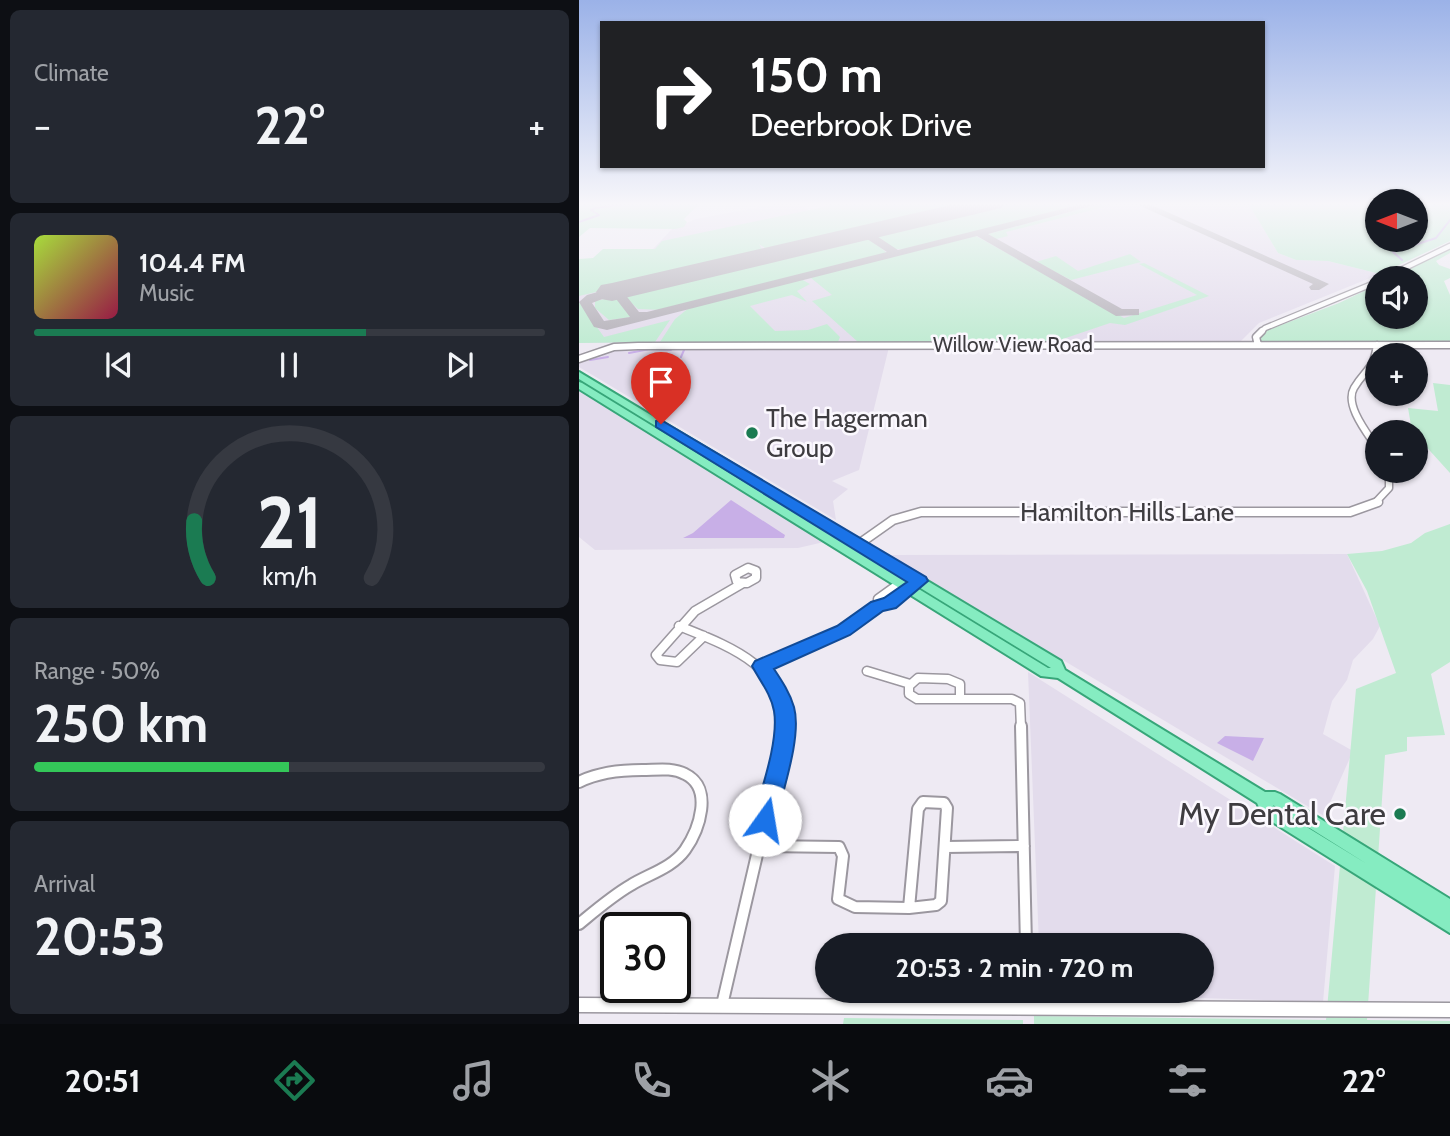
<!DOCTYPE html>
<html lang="en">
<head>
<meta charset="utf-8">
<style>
	:root { --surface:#171b24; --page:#242831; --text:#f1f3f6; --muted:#9ea1a6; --line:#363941; --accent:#1b7b52 }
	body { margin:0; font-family:Cabin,sans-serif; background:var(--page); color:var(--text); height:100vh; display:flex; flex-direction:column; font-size:26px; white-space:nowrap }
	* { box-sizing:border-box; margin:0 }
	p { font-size:23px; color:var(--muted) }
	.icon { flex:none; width:38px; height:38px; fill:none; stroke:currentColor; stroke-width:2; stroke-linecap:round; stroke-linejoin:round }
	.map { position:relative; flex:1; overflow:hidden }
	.details { display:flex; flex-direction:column; gap:10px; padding:10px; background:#0d0f14; width:579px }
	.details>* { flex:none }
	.guide { position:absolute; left:21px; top:21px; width:665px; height:147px; border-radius:0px; box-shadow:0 2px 5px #0004; background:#202124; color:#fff; overflow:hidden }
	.needle { width:46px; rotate:270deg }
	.buttons { position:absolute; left:786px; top:189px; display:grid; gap:14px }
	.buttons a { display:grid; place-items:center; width:63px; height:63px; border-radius:50%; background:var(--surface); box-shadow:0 2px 5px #0004; font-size:35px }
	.speed { position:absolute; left:21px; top:912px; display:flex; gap:14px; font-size:35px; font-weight:700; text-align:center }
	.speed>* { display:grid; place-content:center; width:91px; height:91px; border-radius:50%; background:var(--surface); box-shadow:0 2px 5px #0004; line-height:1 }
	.speed .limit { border:4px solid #111; border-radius:10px; background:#fff; color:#111 }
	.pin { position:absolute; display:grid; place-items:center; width:60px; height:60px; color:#fff; margin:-72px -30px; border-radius:50% 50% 50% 0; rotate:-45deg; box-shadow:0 0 7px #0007 }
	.pin .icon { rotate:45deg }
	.me { position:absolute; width:77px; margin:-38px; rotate:13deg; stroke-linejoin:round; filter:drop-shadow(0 0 5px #0008) }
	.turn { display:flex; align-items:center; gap:24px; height:147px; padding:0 35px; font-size:32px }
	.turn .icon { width:91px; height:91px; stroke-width:2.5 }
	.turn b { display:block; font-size:49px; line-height:60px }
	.big { font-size:52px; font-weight:700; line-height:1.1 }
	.details .widget { flex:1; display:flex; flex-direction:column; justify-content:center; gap:10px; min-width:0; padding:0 24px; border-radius:10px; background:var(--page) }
	.details .dial { align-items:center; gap:0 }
	.dial svg { height:182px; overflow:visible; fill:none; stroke:var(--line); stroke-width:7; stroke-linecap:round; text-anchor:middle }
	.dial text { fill:var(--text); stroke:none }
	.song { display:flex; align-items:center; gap:21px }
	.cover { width:84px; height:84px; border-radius:10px; background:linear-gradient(135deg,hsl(80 70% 55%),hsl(340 70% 35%)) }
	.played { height:7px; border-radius:4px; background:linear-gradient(90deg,var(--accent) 65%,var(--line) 65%) }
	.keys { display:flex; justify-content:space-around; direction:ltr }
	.heat { display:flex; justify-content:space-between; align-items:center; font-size:38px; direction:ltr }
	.charge { height:10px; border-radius:5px; background:linear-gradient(90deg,#34c759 50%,var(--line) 0) }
	.trip { position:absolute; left:236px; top:933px; width:399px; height:70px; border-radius:35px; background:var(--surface); box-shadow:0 2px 5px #0004; font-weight:700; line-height:70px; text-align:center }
	.dock { display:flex; height:112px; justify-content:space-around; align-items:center; background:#090b0e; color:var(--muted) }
	.dock .icon { width:49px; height:49px }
	.dock .active { color:var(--accent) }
	.dock b { font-size:32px; color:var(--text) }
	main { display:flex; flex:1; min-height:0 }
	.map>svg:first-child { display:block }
	.built { fill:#e3dcec }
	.green { fill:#c0ebd2 }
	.water { fill:#c8afe7 }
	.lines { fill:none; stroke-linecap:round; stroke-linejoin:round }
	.stream { stroke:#c8afe7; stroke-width:2 }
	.taxiway { fill:#b6b2ba; fill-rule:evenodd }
	.runway { fill:#b6b2ba; fill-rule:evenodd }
	.minor-far3-casing { stroke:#9b979f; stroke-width:7 }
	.minor-far2-casing { stroke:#9b979f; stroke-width:9 }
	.minor-far1-casing { stroke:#9b979f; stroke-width:11 }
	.minor-casing { stroke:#9b979f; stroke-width:14 }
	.tertiary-casing { stroke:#9b979f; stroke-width:3 }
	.primary-casing { stroke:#37a679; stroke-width:4 }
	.minor-far3 { stroke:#fff; stroke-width:4.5 }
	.minor-far2 { stroke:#fff; stroke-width:6 }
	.minor-far1 { stroke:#fff; stroke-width:8 }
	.minor { stroke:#fff; stroke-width:10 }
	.tertiary { fill:#fff; fill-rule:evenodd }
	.primary { fill:#85ecc1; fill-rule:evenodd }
	.route { fill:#1a73e8; stroke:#114b97; stroke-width:2 }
	.poi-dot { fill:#1b7b52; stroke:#fbf8fe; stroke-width:2.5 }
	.labels { text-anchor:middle; stroke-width:5; stroke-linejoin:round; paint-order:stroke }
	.far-street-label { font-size:21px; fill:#3e3c40; stroke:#fbf8fe }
	.poi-label { font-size:26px; fill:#3e3c40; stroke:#fbf8fe; text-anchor:start }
	.street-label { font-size:26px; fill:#3e3c40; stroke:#fbf8fe }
	.near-poi-label { font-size:32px; fill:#3e3c40; stroke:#fbf8fe; text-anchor:end }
</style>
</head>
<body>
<main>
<section class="details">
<div class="widget"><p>Climate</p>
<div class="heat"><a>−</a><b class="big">22°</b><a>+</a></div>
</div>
<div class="widget">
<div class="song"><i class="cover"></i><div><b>104.4 FM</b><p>Music</p></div></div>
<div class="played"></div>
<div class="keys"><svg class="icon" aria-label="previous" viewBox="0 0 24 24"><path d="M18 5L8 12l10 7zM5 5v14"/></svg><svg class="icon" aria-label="pause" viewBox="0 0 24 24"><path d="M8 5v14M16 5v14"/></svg><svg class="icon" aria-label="next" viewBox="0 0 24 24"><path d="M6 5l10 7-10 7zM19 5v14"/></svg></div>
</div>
<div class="widget dial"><svg viewBox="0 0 100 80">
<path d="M14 69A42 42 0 1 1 86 69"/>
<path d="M14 69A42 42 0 0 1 8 44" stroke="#1b7b52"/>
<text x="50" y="56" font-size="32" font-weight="700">21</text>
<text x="50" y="72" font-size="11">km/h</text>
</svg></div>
<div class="widget"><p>Range · 50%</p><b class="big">250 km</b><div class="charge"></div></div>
<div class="widget"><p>Arrival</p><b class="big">20:53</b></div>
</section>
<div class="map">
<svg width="871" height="1024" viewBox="0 0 871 1024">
	<rect width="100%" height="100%" fill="#eeeaf3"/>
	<path class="built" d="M203,203H220L231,211L268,203H669L699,253L717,260L749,261L801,274L680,323L662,341L0,343V259H15L24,249H74L93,229L117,219Z
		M310,347L280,470L253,481L269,489L254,501L257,520L0,367V361L46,348Z
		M0,389L204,515L245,542L219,548L16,550L0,537Z
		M768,554L801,626L794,639L774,660L768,680L753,701L744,734L774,751L745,816L313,558V555Z
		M449,672L756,866L744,1002L462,993V990H623V945H460Z"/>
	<path class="green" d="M0,203H121L105,219L108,222L105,227L96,229L11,228L0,237Z
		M245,203H398L292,227H275L272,232L190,251L180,244L185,253L47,285L27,284L30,289L0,296V259L14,258L24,249H76L83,241L249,206Z
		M429,203H512L326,249H315L298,237L301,233Z
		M524,203H541L427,232L429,236L417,239L409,234Z
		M669,203H798V240H836L837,203H871V241L801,274L749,261L717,260L699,253Z
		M397,236L545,318L618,295L560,264L565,263L630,296L546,325L531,323L475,342H279L233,301L253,295L232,278L235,276Z
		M280,238L291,239L308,253L85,310L59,309L47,298L54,292Z
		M871,249V253L857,261L860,265L871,269V278L865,281L871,295V344L681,342L682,334L689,330L760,303L798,285V317H836V278H811Z
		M551,254L562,262L492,280L457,262L477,256L499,271Z
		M222,279L231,284L218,291L228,302L213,295L171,306L196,331L229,330L248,324L261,337L259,342H81L96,319L111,307Z
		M36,297L53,317L30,320L16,308V301Z
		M0,302L25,337L91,320L76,342L0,343Z
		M854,383L871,385V473L833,431L829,408L859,411Z
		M871,524V662L852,674L866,735L828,737V751L806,755L788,1020L871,1021V1024H455V1016L747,1020L777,689L817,673L788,591L768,554L803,551L832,543L846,533Z
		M265,1018L444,1020V1024H264Z"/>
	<path class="water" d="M152,500L206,535L205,538H104L114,533Z
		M646,736L685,738L674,761L638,743Z"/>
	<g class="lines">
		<path class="stream" d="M0,222L20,215L12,210L16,208L56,203
			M823,260L814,252L857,238L871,220
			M75,349L92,350
			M50,353L71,349
			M102,357L105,350
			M11,360L29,357"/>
		<path class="taxiway" d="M507,203H523L409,234L543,309H560V315L537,316L398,236L28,330L15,327L0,302L8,295L37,287L41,288L60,312H68L308,252L282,235V231H290L319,250ZM34,295L51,317L25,321L13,303Z
			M555,203H568L750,284L740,290H732L730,287L734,284Z"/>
		<path class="runway" d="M380,203H426L422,208L33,301L22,299L17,292L22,285L33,283Z"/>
		<defs>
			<path id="minor-far3" d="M805,278L871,246
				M681,333L686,328L798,282"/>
			<path id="minor-far2" d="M679,345L677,337L683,331
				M798,345C794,371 787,368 775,388C765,405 789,434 798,448
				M0,359L35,347L59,346L871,345
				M796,503L810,488V471"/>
			<path id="minor-far1" d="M270,551L314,520L342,512H771L799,502
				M169,568L177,571V578L168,583L158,582L156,575Z
				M299,606V599L324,581
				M100,626C147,645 209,666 205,728
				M125,636L98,662L81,660L77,655L116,611L164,583
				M183,666L264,631L299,606L311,603L340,581
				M288,671L331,684
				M339,678L369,679L381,684V699H338L330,694V686Z
				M381,699H433L441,703L442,728"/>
			<path id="minor" d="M442,726L447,945
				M0,782C20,772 41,770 63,770C77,770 93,767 106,774C135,788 120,830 106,850C93,868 70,874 52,885C33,896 17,910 0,924
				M344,802L365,803L368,808L362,901L357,905L330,908L339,809Z
				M180,846L260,847L264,856L259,899L276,907L330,908
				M367,847L445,846
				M447,990L448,1007
				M143,1005L204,743L205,726"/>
			<path id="tertiary" d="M0,998L871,1003V1017L0,1012Z"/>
			<path id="primary" d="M0,372L482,661L486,670L686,792H696L701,794L871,899V933L684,816L678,803L479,678L462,676L0,389V382L3,383L469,668H472L0,379ZM694,805L788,864L695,807Z"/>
		</defs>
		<use href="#minor-far3" class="minor-far3-casing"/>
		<use href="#minor-far2" class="minor-far2-casing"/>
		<use href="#minor-far1" class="minor-far1-casing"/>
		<use href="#minor" class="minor-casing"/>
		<use href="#tertiary" class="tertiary-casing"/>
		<use href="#primary" class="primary-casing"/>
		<use href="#minor-far3" class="minor-far3"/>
		<use href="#minor-far2" class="minor-far2"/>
		<use href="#minor-far1" class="minor-far1"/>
		<use href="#minor" class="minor"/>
		<use href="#tertiary" class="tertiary"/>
		<use href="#primary" class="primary"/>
	</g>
	<linearGradient id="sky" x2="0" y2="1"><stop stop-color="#9bb2e8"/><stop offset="0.59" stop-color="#f7f6fa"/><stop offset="1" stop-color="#f7f6fa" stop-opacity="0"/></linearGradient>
	<rect width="871" height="346" fill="url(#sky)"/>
	<path class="route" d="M82,420L347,577L349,581L317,608L304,611L271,635L195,669C203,681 211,693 215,707C223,736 204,790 197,820L194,827L186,830L178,827L174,820C182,790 200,741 195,711C192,694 181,681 173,666L176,661L258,626L292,602L305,598L328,582L77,427V421Z"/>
	<g class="poi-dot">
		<circle cx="173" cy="433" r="7"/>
		<circle cx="821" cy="814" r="7"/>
	</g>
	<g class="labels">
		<g class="far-street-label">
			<text x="434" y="352">Willow View Road</text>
		</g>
		<g class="poi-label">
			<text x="187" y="427">The Hagerman<tspan x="187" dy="30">Group</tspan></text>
		</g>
		<g class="street-label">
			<text x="548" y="521">Hamilton Hills Lane</text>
		</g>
		<g class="near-poi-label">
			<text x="807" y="825">My Dental Care</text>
		</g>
	</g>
</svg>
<div class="buttons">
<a><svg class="needle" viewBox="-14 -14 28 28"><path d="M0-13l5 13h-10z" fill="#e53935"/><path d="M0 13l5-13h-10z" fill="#9ea1a6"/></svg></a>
<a><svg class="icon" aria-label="sound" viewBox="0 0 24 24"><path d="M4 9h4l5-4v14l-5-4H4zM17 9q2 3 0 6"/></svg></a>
<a>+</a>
<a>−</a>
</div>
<div class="speed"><div class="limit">30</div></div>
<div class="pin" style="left:82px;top:424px;background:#d93025"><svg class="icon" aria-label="arrive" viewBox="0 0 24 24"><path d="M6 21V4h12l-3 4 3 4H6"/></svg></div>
<svg class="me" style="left:186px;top:820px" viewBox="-20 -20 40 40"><circle r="19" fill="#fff"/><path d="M0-13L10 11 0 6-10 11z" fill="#1a73e8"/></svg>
<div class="trip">20:53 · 2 min · 720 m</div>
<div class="guide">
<div class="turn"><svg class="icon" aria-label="right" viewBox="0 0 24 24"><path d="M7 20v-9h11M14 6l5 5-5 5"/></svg><div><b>150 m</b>Deerbrook Drive</div></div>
</div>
</div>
</main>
<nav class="dock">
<b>20:51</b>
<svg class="icon active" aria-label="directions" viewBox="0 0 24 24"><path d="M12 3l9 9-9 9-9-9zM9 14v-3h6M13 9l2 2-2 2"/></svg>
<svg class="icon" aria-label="music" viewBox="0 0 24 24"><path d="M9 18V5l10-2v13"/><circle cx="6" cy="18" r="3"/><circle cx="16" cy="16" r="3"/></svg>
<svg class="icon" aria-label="phone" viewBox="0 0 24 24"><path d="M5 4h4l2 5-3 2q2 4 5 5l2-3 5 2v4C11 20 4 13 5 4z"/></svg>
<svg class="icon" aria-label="climate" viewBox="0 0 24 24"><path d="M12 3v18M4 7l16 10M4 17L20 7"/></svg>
<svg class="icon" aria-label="car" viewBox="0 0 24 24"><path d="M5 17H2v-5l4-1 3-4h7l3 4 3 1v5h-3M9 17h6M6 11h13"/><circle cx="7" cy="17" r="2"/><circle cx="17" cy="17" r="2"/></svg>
<svg class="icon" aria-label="filters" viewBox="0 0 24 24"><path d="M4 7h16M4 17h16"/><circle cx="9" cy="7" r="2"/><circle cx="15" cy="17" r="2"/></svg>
<b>22°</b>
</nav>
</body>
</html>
